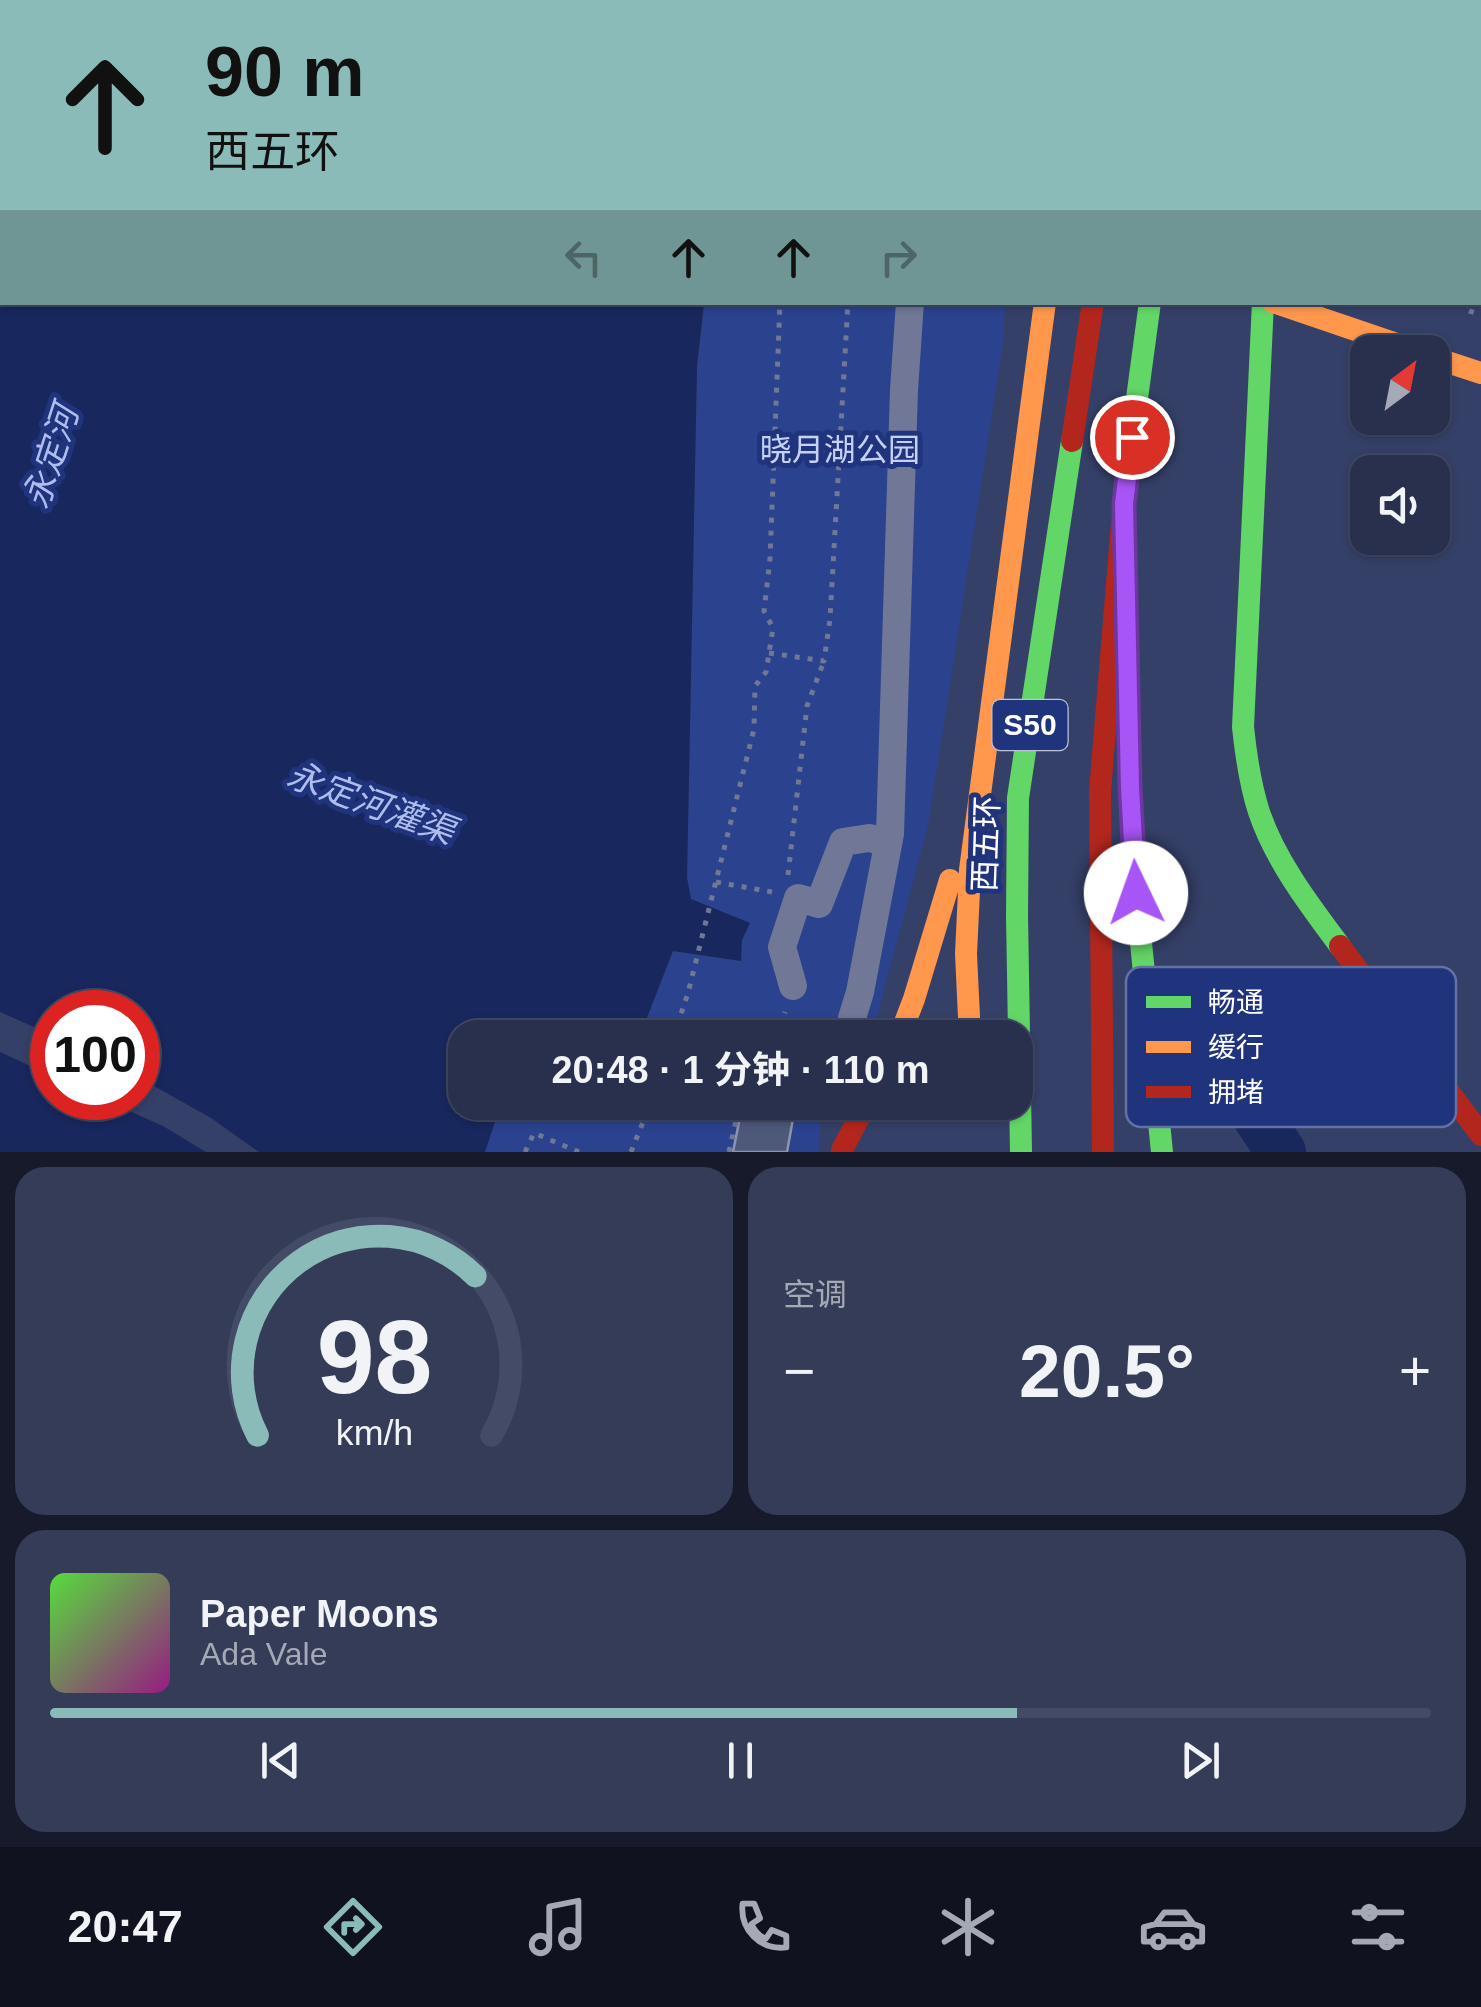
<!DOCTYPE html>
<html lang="zh">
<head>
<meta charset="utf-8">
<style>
	:root { --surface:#28304e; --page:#343c58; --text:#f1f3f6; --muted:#a5a9b6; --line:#444b66; --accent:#8bbbb9 }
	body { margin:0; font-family:Arial,"Noto Sans SC",sans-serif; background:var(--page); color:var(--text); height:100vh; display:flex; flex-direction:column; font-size:38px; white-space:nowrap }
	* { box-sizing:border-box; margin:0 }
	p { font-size:32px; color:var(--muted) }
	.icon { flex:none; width:55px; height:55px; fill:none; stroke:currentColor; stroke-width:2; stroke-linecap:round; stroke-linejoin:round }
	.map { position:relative; height:1152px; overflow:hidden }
	.sheet { display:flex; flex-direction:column; gap:15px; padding:15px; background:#161a2b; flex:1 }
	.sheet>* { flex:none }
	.hud { position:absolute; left:0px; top:0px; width:1482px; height:305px; box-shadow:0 2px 8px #0004,0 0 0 2px var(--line); background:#8bbbb9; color:#111; overflow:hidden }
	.needle { width:65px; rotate:32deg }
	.buttons { position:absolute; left:1350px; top:335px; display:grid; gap:20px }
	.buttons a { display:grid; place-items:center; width:100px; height:100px; border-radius:20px; background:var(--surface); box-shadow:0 2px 8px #0004,0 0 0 2px var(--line); font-size:50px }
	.speed { position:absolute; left:30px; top:990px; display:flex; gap:20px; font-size:50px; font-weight:700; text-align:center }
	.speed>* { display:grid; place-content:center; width:130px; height:130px; border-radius:50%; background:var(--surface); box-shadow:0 2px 8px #0004,0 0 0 2px var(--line); line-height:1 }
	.speed .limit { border:15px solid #d22; background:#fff; color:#111 }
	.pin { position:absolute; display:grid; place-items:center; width:85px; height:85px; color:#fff; margin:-42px; border:5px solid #fff; border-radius:50%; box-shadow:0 2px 10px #0007 }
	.me { position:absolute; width:110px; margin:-55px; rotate:357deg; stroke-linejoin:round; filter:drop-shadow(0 0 8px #0008) }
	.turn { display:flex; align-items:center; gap:35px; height:210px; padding:0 40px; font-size:45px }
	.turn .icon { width:130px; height:130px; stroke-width:2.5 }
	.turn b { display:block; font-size:70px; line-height:85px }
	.lanes { display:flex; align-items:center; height:95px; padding:0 40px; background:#0003; justify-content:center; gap:50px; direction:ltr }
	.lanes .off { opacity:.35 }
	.big { font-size:75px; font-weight:700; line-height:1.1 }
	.sheet .tile { flex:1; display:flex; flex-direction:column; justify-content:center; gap:15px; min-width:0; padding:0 35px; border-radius:30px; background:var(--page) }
	.sheet .dial { align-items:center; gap:0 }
	.dial svg { height:260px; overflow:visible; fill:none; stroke:var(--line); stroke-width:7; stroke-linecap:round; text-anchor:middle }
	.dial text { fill:var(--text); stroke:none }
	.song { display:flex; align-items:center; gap:30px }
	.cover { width:120px; height:120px; border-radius:15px; background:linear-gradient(135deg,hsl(110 70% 55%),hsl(310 70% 35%)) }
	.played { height:10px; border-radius:5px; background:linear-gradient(90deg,var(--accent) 70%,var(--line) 70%) }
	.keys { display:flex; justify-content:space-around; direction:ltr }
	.heat { display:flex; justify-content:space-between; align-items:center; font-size:55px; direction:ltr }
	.sheet .tiles { flex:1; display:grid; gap:15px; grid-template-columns:1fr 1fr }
	.tile:last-child { grid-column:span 2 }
	.trip { position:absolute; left:448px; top:1020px; width:585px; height:100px; border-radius:30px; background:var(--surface); box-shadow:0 2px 8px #0004,0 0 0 2px var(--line); font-weight:700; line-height:100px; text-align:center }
	.menu { display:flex; height:160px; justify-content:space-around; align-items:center; background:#10131f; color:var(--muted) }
	.menu .icon { width:70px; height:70px }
	.menu .current { color:var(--accent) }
	.menu b { font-size:45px; color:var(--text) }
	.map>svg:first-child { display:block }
	.green { fill:#2b428f }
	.water { fill:#18275d }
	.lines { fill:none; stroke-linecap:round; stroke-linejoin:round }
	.river { stroke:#18275d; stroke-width:50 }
	.building { fill:#4e5878; stroke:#8d94ad; stroke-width:2.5 }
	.highway-tunnel { stroke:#535d7f; stroke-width:52; stroke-dasharray:52 26; stroke-linecap:butt }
	.path { stroke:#707797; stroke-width:5; stroke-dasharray:5 8; stroke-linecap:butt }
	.street { stroke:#707797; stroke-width:28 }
	.fast { stroke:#63d668; stroke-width:22 }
	.slow { stroke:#ff974d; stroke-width:22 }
	.jam { stroke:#b3261e; stroke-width:22 }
	.route-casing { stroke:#6d37a1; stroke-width:25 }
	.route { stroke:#a855f7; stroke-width:18 }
	.labels { text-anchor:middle; stroke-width:10; stroke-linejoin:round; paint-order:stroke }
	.shield { fill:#20347d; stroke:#bcc2d8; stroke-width:2.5 }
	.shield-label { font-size:30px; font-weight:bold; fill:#fff }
	.park-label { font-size:32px; fill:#c6d1f5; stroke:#20347d }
	.street-label { font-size:32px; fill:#fff; stroke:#20347d }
	.water-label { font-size:35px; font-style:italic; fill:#aebdee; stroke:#20347d }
	.key { fill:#20347d; stroke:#6371a4; stroke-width:2.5 }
	.key-label { font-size:28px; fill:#fff }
</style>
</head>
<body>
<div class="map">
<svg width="1481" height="1152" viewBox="0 0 1481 1152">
	<rect width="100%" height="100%" fill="#354068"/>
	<path class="green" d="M705,303H1005L1003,343L928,826L875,1023L826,1017L824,1037L626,1038L632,1024L644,1025L673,951L741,961L742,940L750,924L691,899L687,878L697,366Z
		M506,1103H821L819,1152H485L501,1106Z"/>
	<path class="water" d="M0,0H735V2H2V302L704,303L697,366L687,878L691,899L750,923L742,940L741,961L673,951L644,1025H632L626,1037L465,1038V1102L506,1103L500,1107L485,1152H259L211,1118L138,1077V1012H52V1035L0,1012Z
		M0,1052L52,1076V1098H100L163,1126L206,1152H0Z"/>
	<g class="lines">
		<path class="river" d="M1194,1086L1249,1104L1281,1152"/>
	</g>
	<path class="building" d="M743,1102H796L787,1152H733Z"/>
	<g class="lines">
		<path class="highway-tunnel" d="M1100,2L1101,0
			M1146,2L1147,0
			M1209,2V0"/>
		<path class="path" d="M791,2L792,0
			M867,2V0
			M1480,269L1481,266
			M1467,302L1464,309L1481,315
			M769,653L824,661L830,619L848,302
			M788,875L807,706L824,661
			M716,882L772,892
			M673,1038L688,993L754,729L755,686L766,672L773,628L764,611L770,559L780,302
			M777,1038L785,1012
			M525,1152L534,1133L579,1152
			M631,1152L651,1102
			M729,1152L740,1102"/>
		<path class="street" d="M930,2V0
			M793,986L782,947L798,898L819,904L843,842L869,838L888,842
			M851,1038L852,1018L860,992L890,834L904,390L910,302"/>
		<path class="fast" d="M1263,302L1243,727C1246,756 1250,784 1259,812C1275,860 1310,906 1340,946
			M1125,487L1150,302
			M1133,830L1136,893L1162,1152
			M1021,1152L1017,915L1018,798L1072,441"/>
		<path class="slow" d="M1273,302L1420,352
			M1432,357L1481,373
			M899,1038L914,999L950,880
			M970,1038L966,954L970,870L1045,302"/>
		<path class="jam" d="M1361,2L1362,0
			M1072,441L1093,302
			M1340,946L1481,1135
			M842,1150L867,1102
			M1103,1152L1100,791L1125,487"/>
	</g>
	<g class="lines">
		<defs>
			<path id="route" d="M1132,437L1124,504L1130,788L1136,893"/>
		</defs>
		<use href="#route" class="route-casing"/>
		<use href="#route" class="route"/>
	</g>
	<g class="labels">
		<rect class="shield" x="992.5" y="700" width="75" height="50" rx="8"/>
		<g class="shield-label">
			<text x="1030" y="735">S50</text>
		</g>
		<g class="park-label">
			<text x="840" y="461">晓月湖公园</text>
		</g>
		<g class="street-label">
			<text transform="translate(986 844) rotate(-88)" y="11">西五环</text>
		</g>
		<g class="water-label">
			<text transform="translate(51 457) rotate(-72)" y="12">永定河</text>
			<text transform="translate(371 803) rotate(20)" y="12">永定河灌渠</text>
		</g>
	</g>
	<rect x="1126" y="967" width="330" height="160" rx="15" class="key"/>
	<rect x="1146" y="996" width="45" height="12" fill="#63d668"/>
	<rect x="1146" y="1041" width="45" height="12" fill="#ff974d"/>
	<rect x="1146" y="1086" width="45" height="12" fill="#b3261e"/>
	<g class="key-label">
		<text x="1208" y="1012">畅通</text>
		<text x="1208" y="1057">缓行</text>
		<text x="1208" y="1102">拥堵</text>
	</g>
</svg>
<div class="buttons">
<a><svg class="needle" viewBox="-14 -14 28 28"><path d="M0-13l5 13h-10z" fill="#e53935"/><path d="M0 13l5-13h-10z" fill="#a5a9b6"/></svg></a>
<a><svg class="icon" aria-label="sound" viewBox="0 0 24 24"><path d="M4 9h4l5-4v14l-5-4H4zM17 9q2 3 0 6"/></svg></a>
</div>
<div class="speed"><div class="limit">100</div></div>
<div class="pin" style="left:1132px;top:437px;background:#d93025"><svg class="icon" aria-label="arrive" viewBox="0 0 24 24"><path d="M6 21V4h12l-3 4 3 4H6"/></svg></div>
<svg class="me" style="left:1136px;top:893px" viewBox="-20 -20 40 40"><circle r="19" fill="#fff"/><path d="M0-13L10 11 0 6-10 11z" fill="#a855f7"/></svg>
<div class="trip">20:48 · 1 分钟 · 110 m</div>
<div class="hud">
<div class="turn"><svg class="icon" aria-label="ahead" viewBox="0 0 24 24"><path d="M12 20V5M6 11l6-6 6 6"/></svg><div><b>90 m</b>西五环</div></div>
<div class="lanes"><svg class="icon off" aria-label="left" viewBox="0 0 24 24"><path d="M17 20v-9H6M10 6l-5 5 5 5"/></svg><svg class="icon" aria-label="ahead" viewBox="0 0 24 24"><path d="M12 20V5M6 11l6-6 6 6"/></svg><svg class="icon" aria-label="ahead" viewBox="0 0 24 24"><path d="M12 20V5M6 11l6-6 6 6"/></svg><svg class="icon off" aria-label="right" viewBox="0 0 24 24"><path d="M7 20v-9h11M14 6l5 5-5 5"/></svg></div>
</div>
</div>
<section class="sheet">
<div class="tiles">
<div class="tile dial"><svg viewBox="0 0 100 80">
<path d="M14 69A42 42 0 1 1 86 69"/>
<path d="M14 69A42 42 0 0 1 81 20" stroke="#8bbbb9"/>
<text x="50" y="56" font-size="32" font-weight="700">98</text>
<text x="50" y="72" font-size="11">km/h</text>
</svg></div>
<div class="tile"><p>空调</p>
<div class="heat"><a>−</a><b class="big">20.5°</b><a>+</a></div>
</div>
<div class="tile">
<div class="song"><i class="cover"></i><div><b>Paper Moons</b><p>Ada Vale</p></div></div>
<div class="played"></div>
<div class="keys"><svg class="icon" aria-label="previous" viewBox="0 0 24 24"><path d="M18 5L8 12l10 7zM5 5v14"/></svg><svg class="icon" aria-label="pause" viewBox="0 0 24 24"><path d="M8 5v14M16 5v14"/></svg><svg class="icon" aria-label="next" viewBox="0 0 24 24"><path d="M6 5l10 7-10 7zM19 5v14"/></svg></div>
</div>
</div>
</section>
<nav class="menu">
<b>20:47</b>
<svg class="icon current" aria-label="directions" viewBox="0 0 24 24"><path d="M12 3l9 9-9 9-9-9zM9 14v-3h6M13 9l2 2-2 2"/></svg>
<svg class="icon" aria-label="music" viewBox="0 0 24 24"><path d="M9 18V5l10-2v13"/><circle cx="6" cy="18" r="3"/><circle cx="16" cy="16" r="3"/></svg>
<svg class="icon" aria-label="phone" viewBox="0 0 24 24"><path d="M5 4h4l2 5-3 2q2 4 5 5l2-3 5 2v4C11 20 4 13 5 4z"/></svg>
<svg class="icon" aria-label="climate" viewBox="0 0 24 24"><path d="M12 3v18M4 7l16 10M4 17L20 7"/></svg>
<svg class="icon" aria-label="car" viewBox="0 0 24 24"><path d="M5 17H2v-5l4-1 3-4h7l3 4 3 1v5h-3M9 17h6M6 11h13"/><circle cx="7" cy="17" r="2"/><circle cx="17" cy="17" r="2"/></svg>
<svg class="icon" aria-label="filters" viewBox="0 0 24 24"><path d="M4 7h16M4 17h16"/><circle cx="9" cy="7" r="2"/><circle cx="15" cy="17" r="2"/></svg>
</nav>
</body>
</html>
